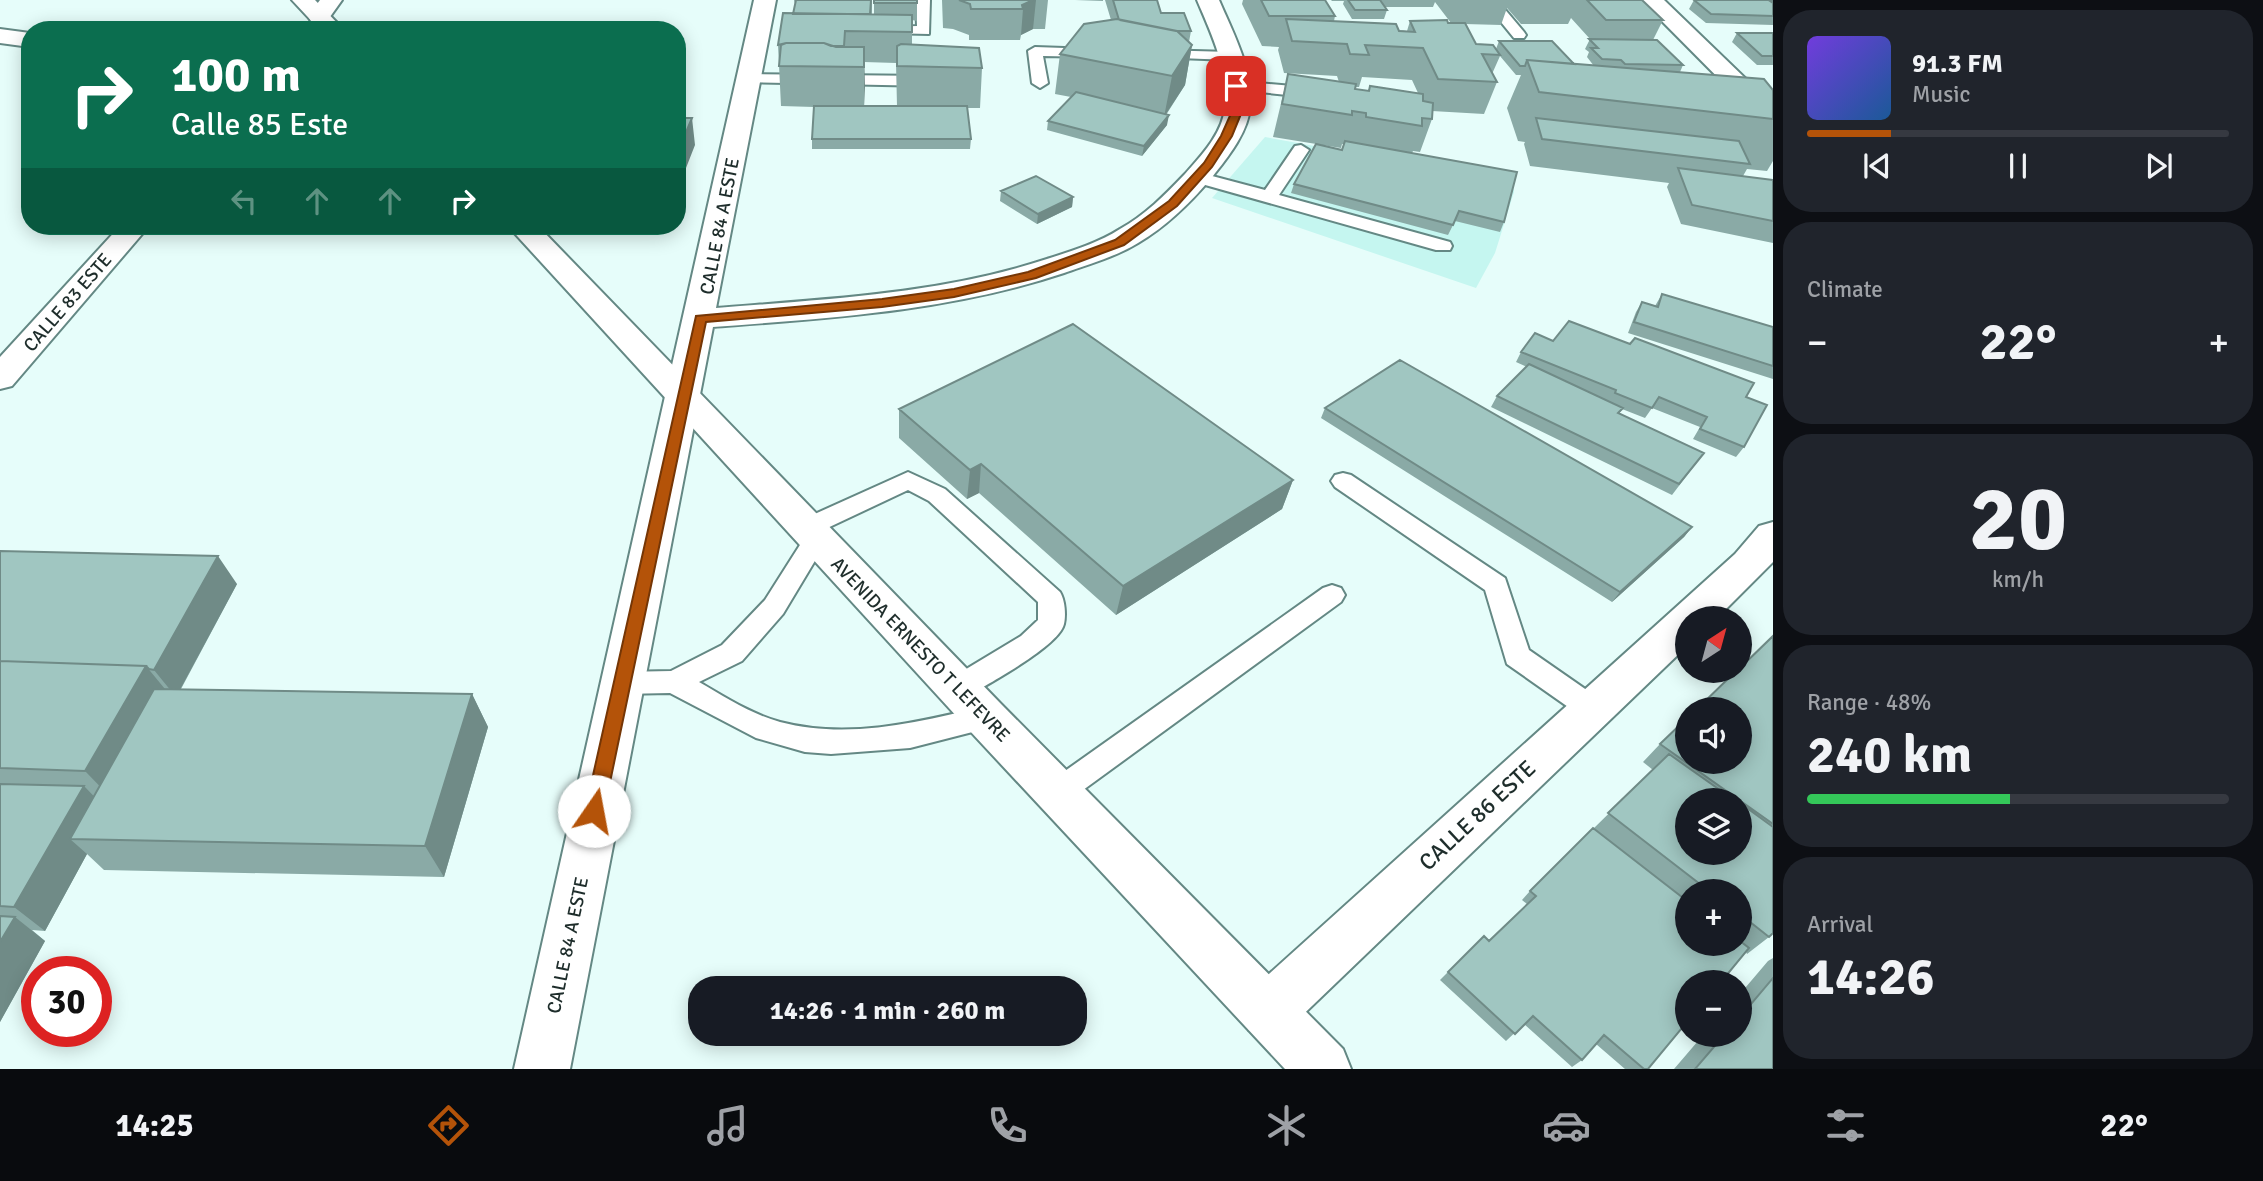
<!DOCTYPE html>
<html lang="en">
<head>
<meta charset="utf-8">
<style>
	:root { --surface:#171b24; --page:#20242c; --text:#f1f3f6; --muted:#9ea1a6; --line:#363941; --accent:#b45309 }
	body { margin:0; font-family:Signika,sans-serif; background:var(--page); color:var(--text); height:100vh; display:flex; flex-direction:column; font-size:26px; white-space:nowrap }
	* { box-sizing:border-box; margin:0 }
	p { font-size:23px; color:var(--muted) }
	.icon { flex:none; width:38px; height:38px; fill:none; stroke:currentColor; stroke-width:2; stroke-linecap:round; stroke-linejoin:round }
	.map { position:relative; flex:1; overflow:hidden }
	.sheet { display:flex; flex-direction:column; gap:10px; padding:10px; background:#0d0f14; width:490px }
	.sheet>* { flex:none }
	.guide { position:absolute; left:21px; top:21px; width:665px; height:214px; border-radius:28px; box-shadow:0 4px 18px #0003; background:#0b6e4f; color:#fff; overflow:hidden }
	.needle { width:46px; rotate:36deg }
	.fabs { position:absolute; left:1675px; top:606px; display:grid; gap:14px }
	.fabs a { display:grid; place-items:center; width:77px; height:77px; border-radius:50%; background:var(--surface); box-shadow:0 4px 18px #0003; font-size:35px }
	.speed { position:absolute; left:21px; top:956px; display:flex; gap:14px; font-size:35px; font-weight:700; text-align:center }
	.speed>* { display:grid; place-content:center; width:91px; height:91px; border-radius:50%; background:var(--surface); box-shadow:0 4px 18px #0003; line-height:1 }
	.speed .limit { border:10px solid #d22; background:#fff; color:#111 }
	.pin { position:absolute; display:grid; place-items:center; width:60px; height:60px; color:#fff; margin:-30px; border-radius:14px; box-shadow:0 4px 10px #0006 }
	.me { position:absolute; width:77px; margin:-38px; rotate:12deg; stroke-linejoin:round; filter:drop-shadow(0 0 5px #0008) }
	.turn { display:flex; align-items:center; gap:24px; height:147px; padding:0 35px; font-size:32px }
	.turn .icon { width:91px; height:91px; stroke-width:2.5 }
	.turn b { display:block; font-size:49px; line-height:60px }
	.lanes { display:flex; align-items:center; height:66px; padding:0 35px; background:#0003; justify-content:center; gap:35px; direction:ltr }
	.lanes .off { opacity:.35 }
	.big { font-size:52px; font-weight:800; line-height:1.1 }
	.sheet .card { flex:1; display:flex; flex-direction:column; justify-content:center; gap:10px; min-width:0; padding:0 24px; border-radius:28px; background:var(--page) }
	.sheet .dial { align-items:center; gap:0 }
	.dial b { font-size:91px; line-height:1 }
	.song { display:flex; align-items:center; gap:21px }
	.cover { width:84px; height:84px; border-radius:10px; background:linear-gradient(135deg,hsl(260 70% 55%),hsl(210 70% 35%)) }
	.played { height:7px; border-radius:4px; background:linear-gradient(90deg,var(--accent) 20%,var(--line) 20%) }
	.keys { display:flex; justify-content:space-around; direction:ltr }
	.heat { display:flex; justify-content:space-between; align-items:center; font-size:38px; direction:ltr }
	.charge { height:10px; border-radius:5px; background:linear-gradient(90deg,#34c759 48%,var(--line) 0) }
	.trip { position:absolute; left:688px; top:976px; width:399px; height:70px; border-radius:28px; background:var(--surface); box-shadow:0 4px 18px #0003; font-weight:800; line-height:70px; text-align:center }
	.dock { display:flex; height:112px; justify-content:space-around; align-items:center; background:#090b0e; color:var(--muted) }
	.dock .icon { width:49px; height:49px }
	.dock .selected { color:var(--accent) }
	.dock b { font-size:32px; color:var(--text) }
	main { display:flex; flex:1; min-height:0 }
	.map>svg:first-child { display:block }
	.built { fill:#c5f6f0 }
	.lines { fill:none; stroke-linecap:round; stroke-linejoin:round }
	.lane-casing { stroke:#648884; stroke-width:4 }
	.street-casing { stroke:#648884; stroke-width:4 }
	.secondary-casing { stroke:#648884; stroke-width:4 }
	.lane { fill:#fff; fill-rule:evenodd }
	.street { fill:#fff; fill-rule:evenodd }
	.secondary { fill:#fff; fill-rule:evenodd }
	.wall { fill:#8aaaa6; fill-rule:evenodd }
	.shaded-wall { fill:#708b87 }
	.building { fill:#a0c6c1; stroke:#708b87; stroke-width:2 }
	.route { fill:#b45309; stroke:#753606; stroke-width:2 }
	.labels { text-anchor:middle; stroke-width:6; stroke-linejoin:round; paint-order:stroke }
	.street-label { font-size:19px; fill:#1e2d2b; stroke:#fff }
	.near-street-label { font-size:23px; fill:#1e2d2b; stroke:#fff }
</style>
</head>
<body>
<main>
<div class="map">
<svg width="1773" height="1069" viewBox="0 0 1773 1069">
	<rect width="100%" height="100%" fill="#e6fdfa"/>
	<path class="built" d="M1265,137L1513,182L1514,192L1495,253L1476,288L1212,198Z"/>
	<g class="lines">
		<defs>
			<path id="lane" d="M916,0H930L929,34L885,33L883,30L885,27L917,26Z
				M1483,0H1497L1524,32L1526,35L1524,38H1514Z
				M1035,47L1094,49L1101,53L1094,57L1043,56L1048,83L1040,88L1032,83L1028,51Z
				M1158,50L1230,52L1237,56L1230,60L1153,57L1151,54Z
				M749,74L930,76L938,81L930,86L744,82L741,79Z
				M1236,81L1316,88L1324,93L1316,98L1231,89L1228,86Z
				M1301,145L1309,150L1279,195L1450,242L1452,246L1450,250H1436L1191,181L1188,177L1197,172L1265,190L1295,146Z
				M908,472L945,489L1060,592C1065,600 1066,615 1064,624C1059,646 988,684 968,696L958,699L948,696L944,688L948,680L1021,636L1038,620V602L929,501L908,490L821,531L828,539L783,614L742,661L699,682C725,697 751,714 780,722C849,740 919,722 986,706L996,710L1000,718L996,726L910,748L831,754L805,752L756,738L670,693L621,694L611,691L607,683L611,675L621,672L671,671L722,645L765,600L805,537L797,534L794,528L797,522Z
				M1343,473L1351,475L1505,578L1529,650L1601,700L1605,708L1601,716L1591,720L1581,716L1507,664L1485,590L1335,487L1331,481L1335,475Z
				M1332,585L1341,588L1345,595L1341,602L1068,801L1058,805L1048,801L1043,792L1048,783L1323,588Z"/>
			<path id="street" d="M320,0H342L327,21H311L308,16Z
				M754,0H776L716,308C828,299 940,294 1047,259C1072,251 1098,243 1120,229C1145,215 1165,195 1185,174C1201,156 1223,133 1225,107C1229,70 1211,33 1197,0H1219C1233,33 1253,69 1250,106C1249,131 1228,157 1213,176C1192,201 1167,226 1138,243C1115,257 1089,264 1064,273C950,311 831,318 713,327L570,1069H514Z
				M1641,0H1664L1773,105V127L1764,124Z
				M0,29L30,33V47L0,43Z
				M1773,522V562L1717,618H1687V646L1287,1030L1268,1038L1249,1030L1241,1011L1249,992L1735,554L1759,526Z"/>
			<path id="secondary" d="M292,0H315L344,30H320Z
				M120,226H149L12,386L0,389V357Z
				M508,226H538L1002,705L1343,1049L1351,1069H1285L970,731Z"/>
		</defs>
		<use href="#lane" class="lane-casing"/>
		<use href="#street" class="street-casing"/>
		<use href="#secondary" class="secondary-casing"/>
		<use href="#lane" class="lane"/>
		<use href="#street" class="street"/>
		<use href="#secondary" class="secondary"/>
	</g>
	<path class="wall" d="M794,0H872V14H874V0H917V21L912,20V44L982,68L980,108H967L971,139L970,149H812V139L814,107L781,106L778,45L793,14L795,4ZM864,62L896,63L897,106H864Z
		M942,0H1048L1045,29H1033L1021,35L1020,40H969V35L953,29L943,28Z
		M1075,0H1103V1Z
		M1105,0H1157L1161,13L1191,31L1189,42L1192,45L1185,85L1166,115L1167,125L1142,156L1047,130L1048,121L1071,97L1055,94L1060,54L1111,20Z
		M1243,0H1325L1335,16L1334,21L1407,31L1410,21L1451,23L1435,2L1433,7H1385L1387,10L1384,19H1352L1343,4L1344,1H1332L1331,0H1642L1663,20L1653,40L1683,65L1680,72L1773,90V161L1767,171L1747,169L1743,176L1773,180V243L1681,224L1667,187L1669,183L1530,166L1524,144L1525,142L1518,141L1507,108L1521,75H1516L1500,56L1492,74L1497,82L1484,114L1432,111V119L1420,152L1413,151L1412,153L1504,222L1500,232L1455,221L1448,235L1291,193L1294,184L1342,150L1344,144H1342L1341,148L1273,137L1288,74L1339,82L1337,76L1284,73L1278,50L1279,47L1262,46L1242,4ZM1507,8L1521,24H1568L1571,18L1590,39L1585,49L1589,52L1587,57L1594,66L1574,64L1499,41L1496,49L1476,44L1465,24L1501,25ZM1362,77L1412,80L1418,93L1370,86L1368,91L1355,89L1356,87H1359Z
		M1694,0H1773V25L1706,23L1689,9Z
		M1737,33H1773V65H1757L1732,42Z
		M1001,191L1073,197L1072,207L1037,224L1000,201Z
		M1662,294L1773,327V379L1628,333L1636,312L1642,302L1655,306Z
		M1553,341L1746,397L1744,447L1736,457L1693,439L1700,427L1652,408L1645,418L1622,409L1619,414L1704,453L1672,495L1491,407L1497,396L1527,367L1516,362L1521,352Z
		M1325,408L1692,527L1684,537L1612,602L1321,418Z
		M899,409L1293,480L1282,509L1116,615L979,493L967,499L899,438Z
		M0,551L237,584L181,689L472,694L488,727L444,877L104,870L87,854L45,931L32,930L45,941L0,1022Z
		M1773,636V933L1769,937L1747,954L1746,952L1648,1069H1625L1596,1044L1582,1060L1572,1067L1524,1024L1506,1041L1440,980L1448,972L1489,941L1527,904L1522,900L1530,891L1653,770L1643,762L1660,744ZM1687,800H1740V852ZM1687,891H1740V943H1687Z
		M1773,958V1069H1674L1704,1034H1740V994L1768,961Z"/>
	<path class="shaded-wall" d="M1033,0H1036L1033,29L1021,35L1023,9L1022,5Z
		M1192,45L1185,85L1164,117L1172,76Z
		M864,47L865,87L864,108Z
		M1169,115L1167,125L1142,156L1144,146Z
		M692,118L695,145L677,191V154Z
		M1073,197L1072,207L1037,224L1038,214Z
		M981,464L979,493L967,499L970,470Z
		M1293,480L1282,509L1116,615L1123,586Z
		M1692,527L1684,537L1612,602L1620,592Z
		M218,556L237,584L176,697L154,670Z
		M146,666L174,700L116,803L85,771Z
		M472,694L488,727L444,877L425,846Z
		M84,786L110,813L70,839L87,854L45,931L14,907Z
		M15,917L45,941L0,1022V942Z"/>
	<path class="building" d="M796,0H871L870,14H793Z
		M874,0H917V3H874Z
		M959,0H1033L1022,5L1023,9H971L970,4Z
		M1113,0H1157L1161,13H1184L1191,31H1176L1119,20Z
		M1261,0H1325L1335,16H1269Z
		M1348,0H1380L1387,10H1355Z
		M1587,0H1642L1663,20H1606Z
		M1694,0H1773V1H1770L1773,3V16L1711,14Z
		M783,13L912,15V32L845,31L844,46H831L824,43H786L778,45Z
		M1117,19L1177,31L1192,45L1172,76L1060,54L1084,24Z
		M1286,19L1396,24L1399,31L1415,32L1410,21L1447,20L1448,23H1465L1476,44L1493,45L1500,55L1482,54L1497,82L1438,79L1423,48L1365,45L1369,55L1350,54L1347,44L1292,41Z
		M1737,33H1773V56H1762Z
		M1589,39L1657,40L1683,65L1625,64L1621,60L1602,59L1591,48H1598Z
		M1499,41H1552L1574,64L1527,60L1525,66H1520Z
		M786,43H824L836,47H864V67L779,66L781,45Z
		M901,44L979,48L982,68L897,66V46Z
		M1527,60L1764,79L1773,90V119L1539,92Z
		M1288,74L1356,84L1355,89L1369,91L1370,86L1423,94V101L1433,103L1432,119L1422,118V126L1366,117V113L1352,111V115L1282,104Z
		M1076,92L1169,115L1144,146L1048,121Z
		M814,106H967L971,139H812Z
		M677,118H692L677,154Z
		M1536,118L1739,141L1750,164L1542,139Z
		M1345,141L1517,172L1504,222L1459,211L1453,225L1294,184L1316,144L1342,150Z
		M1678,168L1773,180V221L1692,205Z
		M1036,176L1073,197L1038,214L1001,191Z
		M1662,294L1773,327V366L1634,322L1642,302L1658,307Z
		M1569,321L1630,344L1635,338L1754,383L1746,397L1767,405L1744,447L1700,429L1707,417L1659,397L1652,408L1615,393L1616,390L1521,352L1535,333L1553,341Z
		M1073,324L1293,480L1123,586L981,464L970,470L899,409Z
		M1400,360L1692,527L1620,592L1325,408Z
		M1529,364L1623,408L1618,413L1704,453L1679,484L1497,396Z
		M0,551L218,556L154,670L149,669L146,666L0,661Z
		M1773,636V824L1660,744L1687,718V761H1740V709H1697L1737,670H1740V668Z
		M0,661L146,666L85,771L0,768Z
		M154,689L472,694L425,846L70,839Z
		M1669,754L1734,800H1687V852H1740V803L1773,827V933L1769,937L1740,914V891H1709L1608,813Z
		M0,784L84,786L14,907L0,906Z
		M1593,828L1687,901V943H1740V941L1749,948L1721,982H1687V1022L1648,1069H1644L1604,1035L1582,1060L1533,1016L1515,1034L1448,972L1484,936L1489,941L1536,896L1530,891Z
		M0,916L15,917L0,942Z
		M1773,978V1069H1695L1725,1034H1740V1017Z"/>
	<path class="route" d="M1236,83L1241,86L1243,109L1232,136L1212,167L1177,206L1124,245L1036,278L954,297L882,307L706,322L604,811L601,818L594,820L588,818L585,811L696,316L882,299L954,289L1028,272L1115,240L1169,201L1204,163L1221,136L1233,109L1231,86Z"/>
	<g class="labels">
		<g class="street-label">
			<text transform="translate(719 226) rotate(-79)" y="7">CALLE 84 A ESTE</text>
			<text transform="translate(67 302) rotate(-49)" y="7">CALLE 83 ESTE</text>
			<text transform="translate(921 649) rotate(46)" y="7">AVENIDA ERNESTO T LEFEVRE</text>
			<text transform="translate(567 945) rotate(-78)" y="7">CALLE 84 A ESTE</text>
		</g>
		<g class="near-street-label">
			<text transform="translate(1477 815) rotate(-43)" y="8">CALLE 86 ESTE</text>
		</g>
	</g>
</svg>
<div class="fabs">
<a><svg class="needle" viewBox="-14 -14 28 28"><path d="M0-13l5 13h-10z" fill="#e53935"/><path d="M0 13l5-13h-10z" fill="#9ea1a6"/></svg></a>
<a><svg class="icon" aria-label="sound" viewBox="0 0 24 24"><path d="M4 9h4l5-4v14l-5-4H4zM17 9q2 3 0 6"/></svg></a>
<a><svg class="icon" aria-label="layers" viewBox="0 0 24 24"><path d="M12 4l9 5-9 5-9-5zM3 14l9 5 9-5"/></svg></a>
<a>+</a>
<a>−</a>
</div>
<div class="speed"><div class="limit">30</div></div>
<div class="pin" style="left:1236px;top:86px;background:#d93025"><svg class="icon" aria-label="arrive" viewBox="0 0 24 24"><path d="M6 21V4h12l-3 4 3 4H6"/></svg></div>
<svg class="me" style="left:594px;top:811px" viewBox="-20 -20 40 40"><circle r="19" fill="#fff"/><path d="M0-13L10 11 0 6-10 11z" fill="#b45309"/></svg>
<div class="trip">14:26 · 1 min · 260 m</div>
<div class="guide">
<div class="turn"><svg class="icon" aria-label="right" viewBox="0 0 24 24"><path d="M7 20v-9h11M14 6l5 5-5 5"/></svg><div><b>100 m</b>Calle 85 Este</div></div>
<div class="lanes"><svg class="icon off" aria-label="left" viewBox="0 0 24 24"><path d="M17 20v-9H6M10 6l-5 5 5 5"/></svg><svg class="icon off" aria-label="ahead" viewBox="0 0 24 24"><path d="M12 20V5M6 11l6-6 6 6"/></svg><svg class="icon off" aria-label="ahead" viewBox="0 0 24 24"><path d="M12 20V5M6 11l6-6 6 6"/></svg><svg class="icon" aria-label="right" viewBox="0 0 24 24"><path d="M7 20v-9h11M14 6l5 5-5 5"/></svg></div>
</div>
</div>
<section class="sheet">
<div class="card">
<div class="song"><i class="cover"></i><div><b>91.3 FM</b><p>Music</p></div></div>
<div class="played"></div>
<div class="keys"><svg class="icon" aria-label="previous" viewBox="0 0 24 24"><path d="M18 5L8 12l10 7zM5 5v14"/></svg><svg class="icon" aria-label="pause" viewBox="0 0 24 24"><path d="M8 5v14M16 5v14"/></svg><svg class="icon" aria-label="next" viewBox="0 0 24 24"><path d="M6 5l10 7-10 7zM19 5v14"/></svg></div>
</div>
<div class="card"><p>Climate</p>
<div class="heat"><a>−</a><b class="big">22°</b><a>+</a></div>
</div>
<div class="card dial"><b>20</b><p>km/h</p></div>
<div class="card"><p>Range · 48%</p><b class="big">240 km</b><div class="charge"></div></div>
<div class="card"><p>Arrival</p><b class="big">14:26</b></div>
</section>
</main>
<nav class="dock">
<b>14:25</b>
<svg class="icon selected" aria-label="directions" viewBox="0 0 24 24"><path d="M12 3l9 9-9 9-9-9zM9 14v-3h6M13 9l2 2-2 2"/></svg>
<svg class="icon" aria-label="music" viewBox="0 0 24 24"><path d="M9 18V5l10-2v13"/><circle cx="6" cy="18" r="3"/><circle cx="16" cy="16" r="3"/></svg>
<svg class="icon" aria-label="phone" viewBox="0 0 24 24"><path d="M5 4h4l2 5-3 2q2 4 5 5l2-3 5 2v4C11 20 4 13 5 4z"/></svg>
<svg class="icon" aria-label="climate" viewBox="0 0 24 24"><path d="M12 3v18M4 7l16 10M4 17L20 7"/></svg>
<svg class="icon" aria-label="car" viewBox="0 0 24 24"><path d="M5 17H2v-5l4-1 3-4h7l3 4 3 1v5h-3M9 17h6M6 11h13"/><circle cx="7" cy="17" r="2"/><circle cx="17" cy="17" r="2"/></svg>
<svg class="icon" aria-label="filters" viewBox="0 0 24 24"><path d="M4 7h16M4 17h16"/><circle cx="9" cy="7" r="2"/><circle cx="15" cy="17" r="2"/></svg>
<b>22°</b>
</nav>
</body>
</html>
